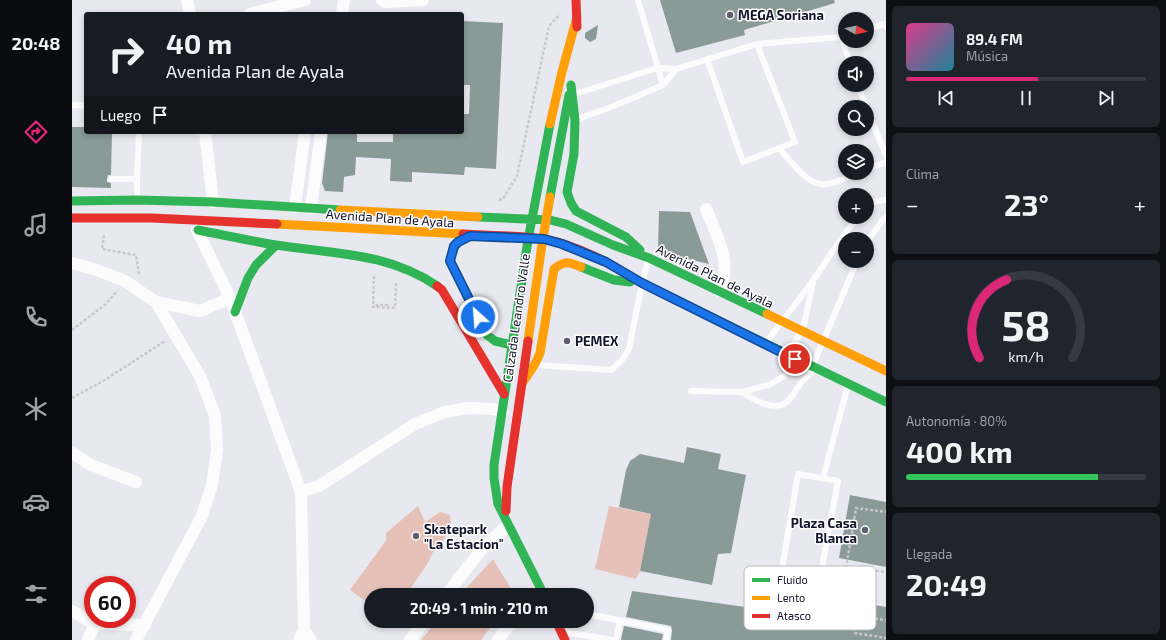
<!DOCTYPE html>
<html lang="es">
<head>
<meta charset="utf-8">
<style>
	:root { --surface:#171b24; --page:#20242c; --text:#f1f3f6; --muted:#9ea1a6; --line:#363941; --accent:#db2777 }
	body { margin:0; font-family:"Exo 2",sans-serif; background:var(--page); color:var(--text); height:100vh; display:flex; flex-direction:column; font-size:15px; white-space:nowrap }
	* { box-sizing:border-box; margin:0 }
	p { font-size:13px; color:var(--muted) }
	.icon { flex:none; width:22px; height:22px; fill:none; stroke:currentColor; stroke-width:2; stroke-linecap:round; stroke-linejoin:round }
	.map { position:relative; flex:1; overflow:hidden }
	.details { display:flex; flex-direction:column; gap:6px; padding:6px; background:#0d0f14; width:280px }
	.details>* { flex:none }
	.banner { position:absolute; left:12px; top:12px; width:380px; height:122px; border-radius:4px; box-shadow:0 2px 6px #0003; background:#171b24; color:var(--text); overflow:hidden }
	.needle { width:26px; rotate:98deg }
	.buttons { position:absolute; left:766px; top:12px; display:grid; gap:8px }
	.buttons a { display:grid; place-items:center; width:36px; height:36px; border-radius:50%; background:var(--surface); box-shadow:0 2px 6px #0003; font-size:20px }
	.speed { position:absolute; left:12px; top:576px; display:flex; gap:8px; font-size:20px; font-weight:700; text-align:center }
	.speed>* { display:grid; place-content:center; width:52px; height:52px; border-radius:50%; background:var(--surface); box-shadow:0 2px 6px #0003; line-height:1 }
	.speed .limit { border:6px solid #d22; background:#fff; color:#111 }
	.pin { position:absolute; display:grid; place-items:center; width:34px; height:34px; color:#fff; margin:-17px; border:2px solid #fff; border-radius:50%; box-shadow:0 1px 4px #0007 }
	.me { position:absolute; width:44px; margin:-22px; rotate:334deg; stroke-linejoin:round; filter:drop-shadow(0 0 3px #0008) }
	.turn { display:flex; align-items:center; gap:14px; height:84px; padding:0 16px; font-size:18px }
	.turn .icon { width:52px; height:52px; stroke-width:2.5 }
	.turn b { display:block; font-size:28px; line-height:34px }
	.then { display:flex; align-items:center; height:38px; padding:0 16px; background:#0003; gap:8px; font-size:15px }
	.big { font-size:30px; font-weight:700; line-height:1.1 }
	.details .widget { flex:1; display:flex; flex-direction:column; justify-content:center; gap:6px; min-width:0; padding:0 14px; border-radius:6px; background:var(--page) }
	.details .dial { align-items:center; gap:0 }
	.dial svg { height:104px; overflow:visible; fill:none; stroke:var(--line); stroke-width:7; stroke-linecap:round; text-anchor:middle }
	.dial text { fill:var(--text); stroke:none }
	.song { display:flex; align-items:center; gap:12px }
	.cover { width:48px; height:48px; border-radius:6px; background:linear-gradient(135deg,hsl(330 70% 55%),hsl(190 70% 35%)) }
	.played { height:4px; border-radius:2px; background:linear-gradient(90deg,var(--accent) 55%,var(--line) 55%) }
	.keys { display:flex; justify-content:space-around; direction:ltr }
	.heat { display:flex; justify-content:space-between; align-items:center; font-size:22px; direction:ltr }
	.charge { height:6px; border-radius:3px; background:linear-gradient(90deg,#34c759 80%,var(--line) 0) }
	.trip { position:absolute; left:292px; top:588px; width:230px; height:40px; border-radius:20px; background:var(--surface); box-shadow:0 2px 6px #0003; font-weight:700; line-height:40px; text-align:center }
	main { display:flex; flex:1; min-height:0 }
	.tab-bar { display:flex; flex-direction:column; width:72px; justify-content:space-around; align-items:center; background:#090b0e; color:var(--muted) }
	.tab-bar .icon { width:28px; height:28px }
	.tab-bar .selected { color:var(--accent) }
	.tab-bar b { font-size:18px; color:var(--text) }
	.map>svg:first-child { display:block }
	.green { fill:#e6c1b7 }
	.building { fill:#8a9a97 }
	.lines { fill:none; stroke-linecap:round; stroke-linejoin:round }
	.path { stroke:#c7c7cc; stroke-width:2.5; stroke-dasharray:3 2; stroke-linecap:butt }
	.lane { stroke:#fcfcfd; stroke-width:6 }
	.street { stroke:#fcfcfd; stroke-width:12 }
	.fast { stroke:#30b455; stroke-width:9 }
	.slow { stroke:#ff9f0a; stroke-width:9 }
	.jam { stroke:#e5322d; stroke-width:9 }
	.route-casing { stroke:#114b97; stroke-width:10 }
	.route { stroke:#1a73e8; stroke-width:7 }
	.poi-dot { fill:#5e5e70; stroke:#fff; stroke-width:1.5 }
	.labels { text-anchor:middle; stroke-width:3; stroke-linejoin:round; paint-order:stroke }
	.poi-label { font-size:13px; font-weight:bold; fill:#13132b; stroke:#fff; text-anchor:start }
	.street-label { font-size:13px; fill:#13132b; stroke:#fff }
	.key { fill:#fff; stroke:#b8b8bf; stroke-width:1 }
	.key-label { font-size:11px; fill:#13132b }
</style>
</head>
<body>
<main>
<nav class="tab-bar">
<b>20:48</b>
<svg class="icon selected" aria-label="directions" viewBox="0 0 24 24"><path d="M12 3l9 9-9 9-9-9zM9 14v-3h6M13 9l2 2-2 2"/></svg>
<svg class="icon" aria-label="music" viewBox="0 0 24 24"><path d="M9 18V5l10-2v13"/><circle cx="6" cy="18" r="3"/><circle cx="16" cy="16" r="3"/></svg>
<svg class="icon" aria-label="phone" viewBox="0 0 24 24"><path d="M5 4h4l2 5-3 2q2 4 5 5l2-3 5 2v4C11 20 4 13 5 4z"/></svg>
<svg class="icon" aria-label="climate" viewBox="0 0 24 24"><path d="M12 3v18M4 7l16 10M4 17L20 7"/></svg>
<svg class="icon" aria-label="car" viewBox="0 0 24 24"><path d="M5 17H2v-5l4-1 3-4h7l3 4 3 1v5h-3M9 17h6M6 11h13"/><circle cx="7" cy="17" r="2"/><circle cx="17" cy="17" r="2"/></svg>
<svg class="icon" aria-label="filters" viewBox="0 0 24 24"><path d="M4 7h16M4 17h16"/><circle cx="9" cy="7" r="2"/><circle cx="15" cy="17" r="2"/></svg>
</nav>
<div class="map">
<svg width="814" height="640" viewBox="0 0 814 640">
	<rect width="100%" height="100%" fill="#e8e8f0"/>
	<path class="green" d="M346,506L353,522L368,512L378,515L379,524L375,534L366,548L361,552L356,563L334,595H299V605L278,590L315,539L314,538V533Z
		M537,506L579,514L568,571L564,579L523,569Z
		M421,559L443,595H388Z
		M365,621H423L409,640H349Z"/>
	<path class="building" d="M588,0H762L763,3L672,30L673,35L604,53Z
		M390,21L431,23L424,169L393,167L392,175L340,172V182L318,181L319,159L284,157L283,175L272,177L271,192L253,191L250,183L256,132H285V142H321V132H390V114H397L398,85H390Z
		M526,25L524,39L518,42L513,38V33Z
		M0,127H14V132H40L39,175H36L35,179V182L39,183V188L0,187Z
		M587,211L618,212L637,264L595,254L586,250Z
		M615,447L649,454L646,469L674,475L659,553L646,554L640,585L568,571L579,514L547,507L554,470L558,461L568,454L612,463Z
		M778,495L814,502V567L767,558Z
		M560,591L680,608V610L757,624L758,619L780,623L784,602L814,607V640H599L600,630L599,626L554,617Z
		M552,626L591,634L590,640H549Z"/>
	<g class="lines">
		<path class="path" d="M427,200L431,199L445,176L477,26L488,14
			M32,235L30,249L64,255L67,274
			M302,276L301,307L323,308L324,282
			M305,307V305H315V308
			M0,330L34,304L45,291
			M0,398L31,381L93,341
			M759,567L814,572
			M774,568L784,508L814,512
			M795,570L786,617L814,620
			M753,608L786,617L783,633L814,638"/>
		<path class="lane" d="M566,0L591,85
			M795,29L813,24L814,27
			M773,35L769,37L778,63
			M635,59L671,162L723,142L685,44
			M786,85L794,107
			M503,94L585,68L604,69L685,44L769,37
			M0,105L14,106
			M795,110L814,155
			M506,119L542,106L591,85L604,69
			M707,148C718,160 733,182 749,184C760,186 775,177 785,173
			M795,169L814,162
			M39,179H65V199
			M65,179L67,132
			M795,209L801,202L814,200
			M795,242L810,221L814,217
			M694,343C709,321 727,301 742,279C757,258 769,235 787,217
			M717,354L732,325L741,282
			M466,365L539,370L550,360L557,349L570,283L576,260
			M741,365L785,261
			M619,391L671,392L699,384L712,376L722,360
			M671,392C682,400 699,410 712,404C719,400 724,390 728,384C732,379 737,375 741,370
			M726,474L766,481L743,605L705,599Z
			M751,478L776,385
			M515,614L596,630L594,640
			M492,632L541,640
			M544,640L548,621"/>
		<path class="street" d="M115,0L118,14
			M310,0L313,2L351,0
			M178,14L233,0
			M270,14L272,0
			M133,132L141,202
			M223,207L233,132
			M239,208L249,132
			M634,209C645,236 661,263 647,291
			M125,230L158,298L229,492L232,630L227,640
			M0,263L25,270L53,281L84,302L129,378L143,416L145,450L140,485L130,516L64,640
			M84,302L128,311L158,298
			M0,453L19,465L64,482
			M229,492L247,486L343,424L373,412L396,408L422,409L430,412
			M374,595L410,549L436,525
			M0,611L23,624L73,625
			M232,630L239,640
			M16,640L23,624
			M338,640L353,621
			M426,640L440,621"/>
		<path class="fast" d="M499,85L503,120L502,154L495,192L499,203L504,211L554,237L568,250
			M478,197L497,95
			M0,201L65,200L141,202L268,210
			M406,217L478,220L494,224L541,245L577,258L695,314
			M126,230C152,235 178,241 204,245C261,254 315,252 365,286
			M398,236C382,244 383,244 378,261L415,335L423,341L440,345
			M509,267L542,280L558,282
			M163,312L176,278L184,265L204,245
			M674,334L814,402
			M472,595L426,504L422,478V465L456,240L478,124"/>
		<path class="slow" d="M478,124L490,72L505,17
			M268,210L406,217
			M205,224L391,234
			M543,267L570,283L674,334
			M695,314L814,371
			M456,341L471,238L478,197
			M451,382L463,364L468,353L482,269C493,260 497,262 509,267"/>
		<path class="jam" d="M504,0L505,27
			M0,218H80L205,224
			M391,234C418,236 445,235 471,239C490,241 526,257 543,267
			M365,286L370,290L432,394
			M434,511L435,487L456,341
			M484,621L493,640"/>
	</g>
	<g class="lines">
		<defs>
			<path id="route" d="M406,317L378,261L382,246L386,242L398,236L472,239L490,244L534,262L570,283L723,359"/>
		</defs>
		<use href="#route" class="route-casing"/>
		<use href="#route" class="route"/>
	</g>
	<g class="poi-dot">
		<circle cx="658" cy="15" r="4"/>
		<circle cx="495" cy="341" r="4"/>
		<circle cx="793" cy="530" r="4"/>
		<circle cx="344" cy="536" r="4"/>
	</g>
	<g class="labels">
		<g class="poi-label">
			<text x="666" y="20">MEGA Soriana</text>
			<text x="503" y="346">PEMEX</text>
			<text x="785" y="528" text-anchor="end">Plaza Casa<tspan x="785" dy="15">Blanca</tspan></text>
			<text x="352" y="534">Skatepark<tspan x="352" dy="15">"La Estacion"</tspan></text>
		</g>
		<g class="street-label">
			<text transform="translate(318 218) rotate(4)" y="5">Avenida Plan de Ayala</text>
			<text transform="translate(643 276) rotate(26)" y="5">Avenida Plan de Ayala</text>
			<text transform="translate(444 318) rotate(-82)" y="5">Calzada Leandro Valle</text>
		</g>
	</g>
	<rect x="672" y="566" width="132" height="64" rx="6" class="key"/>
	<rect x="680" y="578" width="18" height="4" fill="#30b455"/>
	<rect x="680" y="596" width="18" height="4" fill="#ff9f0a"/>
	<rect x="680" y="614" width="18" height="4" fill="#e5322d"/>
	<g class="key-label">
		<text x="705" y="584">Fluido</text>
		<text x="705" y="602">Lento</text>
		<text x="705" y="620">Atasco</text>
	</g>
</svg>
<div class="buttons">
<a><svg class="needle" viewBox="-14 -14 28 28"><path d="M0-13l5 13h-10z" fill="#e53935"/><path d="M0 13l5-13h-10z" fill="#9ea1a6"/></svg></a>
<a><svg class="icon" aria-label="sound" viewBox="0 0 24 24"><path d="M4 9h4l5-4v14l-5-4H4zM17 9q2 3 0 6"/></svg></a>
<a><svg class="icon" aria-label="search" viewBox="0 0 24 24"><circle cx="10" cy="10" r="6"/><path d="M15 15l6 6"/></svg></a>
<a><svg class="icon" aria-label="layers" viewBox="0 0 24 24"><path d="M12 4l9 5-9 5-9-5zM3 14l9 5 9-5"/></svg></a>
<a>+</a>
<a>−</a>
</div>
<div class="speed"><div class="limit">60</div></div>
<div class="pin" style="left:723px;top:359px;background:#d93025"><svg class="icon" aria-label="arrive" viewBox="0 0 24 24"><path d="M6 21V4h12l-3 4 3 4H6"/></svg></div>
<svg class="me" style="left:406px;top:317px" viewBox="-20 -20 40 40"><circle r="17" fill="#1a73e8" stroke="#fff" stroke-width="3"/><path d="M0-11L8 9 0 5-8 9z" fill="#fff"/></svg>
<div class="trip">20:49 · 1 min · 210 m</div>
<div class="banner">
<div class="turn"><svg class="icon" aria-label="right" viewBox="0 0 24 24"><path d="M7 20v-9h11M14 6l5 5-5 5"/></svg><div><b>40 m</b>Avenida Plan de Ayala</div></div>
<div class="then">Luego<svg class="icon" aria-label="arrive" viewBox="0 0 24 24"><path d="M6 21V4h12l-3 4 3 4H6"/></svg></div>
</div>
</div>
<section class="details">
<div class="widget">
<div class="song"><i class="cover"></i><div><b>89.4 FM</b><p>Música</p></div></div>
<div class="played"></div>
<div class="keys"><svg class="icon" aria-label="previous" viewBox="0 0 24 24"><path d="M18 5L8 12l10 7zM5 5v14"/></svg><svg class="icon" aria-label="pause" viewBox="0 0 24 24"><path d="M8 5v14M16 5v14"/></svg><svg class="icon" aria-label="next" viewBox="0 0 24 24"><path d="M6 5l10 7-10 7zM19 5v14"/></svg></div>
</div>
<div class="widget"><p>Clima</p>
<div class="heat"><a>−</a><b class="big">23°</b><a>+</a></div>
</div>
<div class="widget dial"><svg viewBox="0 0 100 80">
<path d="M14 69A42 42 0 1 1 86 69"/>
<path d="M14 69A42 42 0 0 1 35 9" stroke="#db2777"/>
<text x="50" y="56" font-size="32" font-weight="700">58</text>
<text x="50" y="72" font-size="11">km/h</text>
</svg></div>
<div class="widget"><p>Autonomía · 80%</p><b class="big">400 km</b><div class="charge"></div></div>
<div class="widget"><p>Llegada</p><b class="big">20:49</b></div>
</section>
</main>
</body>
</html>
